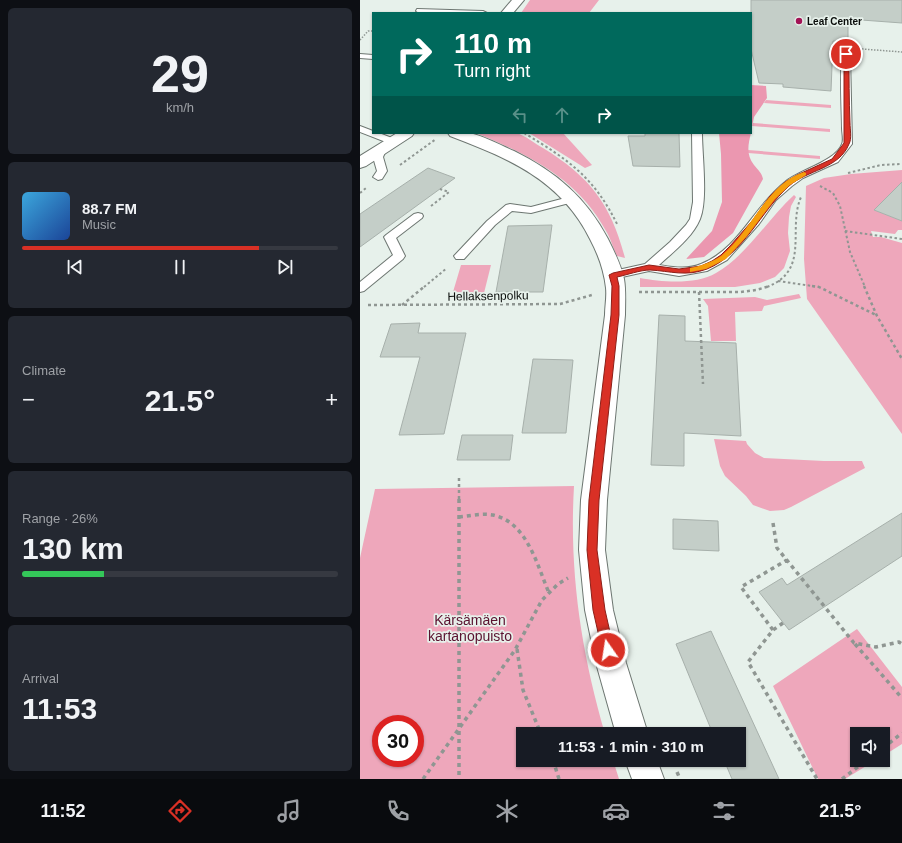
<!DOCTYPE html>
<html lang="en">
<head>
<meta charset="utf-8">
<style>
	:root { --surface:#171b24; --page:#242831; --text:#f1f3f6; --muted:#9ea1a6; --line:#363941; --accent:#d93025 }
	body { margin:0; font-family:Helvetica,sans-serif; background:var(--page); color:var(--text); height:100vh; display:flex; flex-direction:column; font-size:15px; white-space:nowrap }
	* { box-sizing:border-box; margin:0 }
	p { font-size:13px; color:var(--muted) }
	.icon { flex:none; width:22px; height:22px; fill:none; stroke:currentColor; stroke-width:2; stroke-linecap:round; stroke-linejoin:round }
	.map { position:relative; flex:1; overflow:hidden }
	.details { display:flex; flex-direction:column; gap:8px; padding:8px; background:#0d0f14; width:360px }
	.details>* { flex:none }
	.top-card { position:absolute; left:12px; top:12px; width:380px; height:122px; border-radius:0px; box-shadow:0 1px 3px #0004; background:#00695c; color:#fff; overflow:hidden }
	.tools { position:absolute; left:490px; top:727px; display:grid; gap:8px }
	.tools a { display:grid; place-items:center; width:40px; height:40px; border-radius:0px; background:var(--surface); box-shadow:0 1px 3px #0004; font-size:20px }
	.speed { position:absolute; left:12px; top:715px; display:flex; gap:8px; font-size:20px; font-weight:700; text-align:center }
	.speed>* { display:grid; place-content:center; width:52px; height:52px; border-radius:50%; background:var(--surface); box-shadow:0 1px 3px #0004; line-height:1 }
	.speed .limit { border:6px solid #d22; background:#fff; color:#111 }
	.pin { position:absolute; display:grid; place-items:center; width:34px; height:34px; color:#fff; margin:-17px; border:2px solid #fff; border-radius:50%; box-shadow:0 1px 4px #0007 }
	.me { position:absolute; width:44px; margin:-22px; rotate:347deg; stroke-linejoin:round; filter:drop-shadow(0 0 3px #0008) }
	.turn { display:flex; align-items:center; gap:14px; height:84px; padding:0 16px; font-size:18px }
	.turn .icon { width:52px; height:52px; stroke-width:2.5 }
	.turn b { display:block; font-size:28px; line-height:34px }
	.lanes { display:flex; align-items:center; height:38px; padding:0 16px; background:#0003; justify-content:center; gap:20px; direction:ltr }
	.lanes .off { opacity:.35 }
	.big { font-size:30px; font-weight:600; line-height:1.1 }
	.details .tile { flex:1; display:flex; flex-direction:column; justify-content:center; gap:6px; min-width:0; padding:0 14px; border-radius:6px; background:var(--page) }
	.details .dial { align-items:center; gap:0 }
	.dial b { font-size:52px; line-height:1 }
	.song { display:flex; align-items:center; gap:12px }
	.cover { width:48px; height:48px; border-radius:6px; background:linear-gradient(135deg,hsl(200 70% 55%),hsl(220 70% 35%)) }
	.played { height:4px; border-radius:2px; background:linear-gradient(90deg,var(--accent) 75%,var(--line) 75%) }
	.keys { display:flex; justify-content:space-around; direction:ltr }
	.heat { display:flex; justify-content:space-between; align-items:center; font-size:22px; direction:ltr }
	.charge { height:6px; border-radius:3px; background:linear-gradient(90deg,#34c759 26%,var(--line) 0) }
	.trip { position:absolute; left:156px; top:727px; width:230px; height:40px; border-radius:0px; background:var(--surface); box-shadow:0 1px 3px #0004; font-weight:600; line-height:40px; text-align:center }
	.dock { display:flex; height:64px; justify-content:space-around; align-items:center; background:#090b0e; color:var(--muted) }
	.dock .icon { width:28px; height:28px }
	.dock .on { color:var(--accent) }
	.dock b { font-size:18px; color:var(--text) }
	main { display:flex; flex:1; min-height:0 }
	.map>svg:first-child { display:block }
	.green { fill:#eea7bb; fill-rule:evenodd }
	.forest { fill:#eb97b0 }
	.building { fill:#c4cec8; stroke:#a7b0ab }
	.lines { fill:none; stroke-linecap:round; stroke-linejoin:round }
	.lane-casing { stroke:#6d7671; stroke-width:2 }
	.street-casing { stroke:#6d7671; stroke-width:2 }
	.secondary-casing { stroke:#6d7671; stroke-width:2 }
	.path-far3 { stroke:#8f9692; stroke-width:1.5; stroke-dasharray:1.5 1.5; stroke-linecap:butt }
	.path-far2 { stroke:#8f9692; stroke-width:2; stroke-dasharray:2.5 2.5; stroke-linecap:butt }
	.path-far1 { stroke:#8f9692; stroke-width:2.5; stroke-dasharray:3 3; stroke-linecap:butt }
	.path { stroke:#8f9692; stroke-width:3.5; stroke-dasharray:4 4; stroke-linecap:butt }
	.lane { fill:#fff; fill-rule:evenodd }
	.street { fill:#fff; fill-rule:evenodd }
	.secondary { fill:#fff; fill-rule:evenodd }
	.route { fill:#d93025; stroke:#8d1f18 }
	.slow { fill:#f59e0b }
	.poi-dot { fill:#a31356; stroke:#e7f1eb; stroke-width:1.5 }
	.labels { text-anchor:middle; stroke-width:3.5; stroke-linejoin:round; paint-order:stroke }
	.far-poi-label { font-size:10px; font-weight:bold; fill:#090c0a; stroke:#e7f1eb; text-anchor:start }
	.street-label { font-size:12px; fill:#090c0a; stroke:#e7f1eb }
	.near-park-label { font-size:14px; fill:#5a112f; stroke:#e7f1eb }
</style>
</head>
<body>
<main>
<section class="details">
<div class="tile dial"><b>29</b><p>km/h</p></div>
<div class="tile">
<div class="song"><i class="cover"></i><div><b>88.7 FM</b><p>Music</p></div></div>
<div class="played"></div>
<div class="keys"><svg class="icon" aria-label="previous" viewBox="0 0 24 24"><path d="M18 5L8 12l10 7zM5 5v14"/></svg><svg class="icon" aria-label="pause" viewBox="0 0 24 24"><path d="M8 5v14M16 5v14"/></svg><svg class="icon" aria-label="next" viewBox="0 0 24 24"><path d="M6 5l10 7-10 7zM19 5v14"/></svg></div>
</div>
<div class="tile"><p>Climate</p>
<div class="heat"><a>−</a><b class="big">21.5°</b><a>+</a></div>
</div>
<div class="tile"><p>Range · 26%</p><b class="big">130 km</b><div class="charge"></div></div>
<div class="tile"><p>Arrival</p><b class="big">11:53</b></div>
</section>
<div class="map">
<svg width="542" height="779" viewBox="0 0 542 779">
	<rect width="100%" height="100%" fill="#e7f1eb"/>
	<path class="green" d="M170,0H239L229,13H161Z
		M406,100L471,105V108L404,103Z
		M393,123L470,129V132L392,126Z
		M116,133C129,133 144,131 156,133C165,135 175,144 183,148C230,177 251,204 265,258L257,256C253,248 251,239 246,231C218,179 169,155 116,133Z
		M169,133H203L232,165L225,168Z
		M388,150L460,156V159L388,153Z
		M542,170V185L540,184L514,210L542,221V230H538L535,234L511,231L513,237H521L542,243V434L447,299L444,259L446,186L464,178L491,174Z
		M434,195L436,197L431,206L429,217L428,233L430,251L424,268L415,277L400,283L375,287H280V278C302,282 336,285 356,273C386,256 408,219 434,195Z
		M101,265H131L124,293L93,292Z
		M439,294L441,298L404,306L402,311L375,312L376,341H351L348,306L343,299L395,297L407,300Z
		M354,439L386,441L387,444L395,453L404,458L464,461H502L505,468L431,507L424,510L410,511L393,505L386,496L365,476L360,466Z
		M214,486C209,572 221,651 245,734H163V760H253L259,779H0V558L15,489ZM21,724H55V758H21Z
		M497,629L542,687V744L523,756V734H497V760H516L485,779H458L413,686Z"/>
	<path class="forest" d="M391,85L406,86L407,98L394,117L391,131Z
		M359,133H391C388,145 386,155 394,165C398,170 402,173 403,179L373,233L344,257L326,259L352,231L362,202L361,154Z"/>
	<path class="building" d="M391,0H542V23L488,19V41L483,40V42L473,41L471,91L423,87V84L399,83L391,49Z
		M285,133H319L320,167L273,166L268,136H285Z
		M68,168L95,178L0,247V214Z
		M542,182V221L514,210Z
		M192,225L183,292H136L148,226Z
		M299,315L325,316V341L376,343L381,436L324,433V466L291,465Z
		M60,323L58,333H106L84,434L39,435L60,357H20L31,324Z
		M173,359L213,360L206,433H162Z
		M102,435H153L150,460H97Z
		M542,513V556L429,630L399,592L422,578L427,585Z
		M313,519L358,521L359,551L313,549Z
		M351,631L419,779H372L364,760H379V734H353L316,644Z"/>
	<g class="lines">
		<defs>
			<path id="lane" d="M57,9L123,11L127,13H59L56,11Z
				M483,52H489L490,54L492,144L478,162L443,178L432,186L416,200L399,224L367,260L347,271L319,276L289,271L253,279L249,278L247,275L249,272L285,264L310,242L326,225L330,219L333,202L332,133H342C342,155 348,200 340,219C332,238 313,252 299,265C312,267 327,270 341,264C379,249 394,206 425,182C439,170 476,161 482,144C484,140 482,133 482,128C482,114 479,62 483,52Z
				M0,54L13,55V59L0,58Z
				M0,126L13,131V133H19L37,140L39,142L34,145L31,144L0,132Z
				M21,147L26,150L23,157L27,171L22,179L18,180L13,177L17,171L13,157L18,148Z
				M213,196L218,199L217,201L171,213L152,211L135,225L104,259H96L94,256L127,221L146,205L150,204L171,207Z
				M58,213L62,214L63,216L62,218L36,238L45,256L43,259L4,291L0,292V282L33,255L24,237L26,235L54,214Z"/>
			<path id="street" d="M88,133C94,133 102,132 109,133C124,136 140,145 154,151C196,172 226,197 248,239C254,251 261,265 264,279C266,291 265,303 265,315L247,500L245,550L253,610L266,663L288,734H256L236,663L225,610L219,550L221,500L245,315C245,306 247,297 246,288C244,270 238,254 230,239C201,180 148,158 90,136Z
				M265,760H297L304,779H272Z"/>
			<path id="secondary" d="M152,0H164L153,13H141Z
				M37,133H54L52,136L6,166L0,168V156Z"/>
		</defs>
		<use href="#lane" class="lane-casing"/>
		<use href="#street" class="street-casing"/>
		<use href="#secondary" class="secondary-casing"/>
		<path class="path-far3" d="M0,40L8,31H13
			M502,49L542,52"/>
		<path class="path-far2" d="M164,133C209,160 235,178 258,226
			M40,165L76,139
			M488,173L521,165L542,164
			M460,186L473,193L480,206L490,252L505,287
			M0,193L6,188
			M71,206L89,192L80,189
			M485,231L542,239
			M418,281L459,287
			M64,287L87,268
			M407,287C451,270 427,229 441,197"/>
		<path class="path-far1" d="M452,286L459,287L516,315
			M504,286L517,316L542,359
			M279,292H381L396,290L410,286
			M339,292L343,384
			M8,305L200,304L232,295
			M42,305L65,286
			M99,478V500"/>
		<path class="path" d="M99,499V779
			M99,517C110,516 122,513 133,515C167,522 177,565 189,593
			M413,523L417,548L494,643L516,647L539,642L542,644
			M423,623L413,630L388,662L457,779
			M413,630L381,587L427,560
			M495,644L542,698
			M157,649L163,690L181,734
			M302,728L304,734
			M523,748L542,733
			M193,760L199,779
			M317,772L320,779
			M63,779L155,650L182,600L198,584L208,578
			M482,779L507,760"/>
		<use href="#lane" class="lane"/>
		<use href="#street" class="street"/>
		<use href="#secondary" class="secondary"/>
	</g>
	<path class="route" d="M484,53L489,54C489,77 489,100 490,123C490,129 492,139 489,144C479,169 447,170 429,186C400,212 384,254 347,269C326,277 310,271 290,270C280,270 267,275 257,277L259,286V315L239,500L237,550L245,610L254,650L252,654L248,656L244,654L242,650L233,610L227,550L229,500L251,315L252,286L249,275L253,273L289,265L319,269L341,266L352,261L361,255L370,246L392,221L410,196L425,182L437,175L472,159L484,143Z"/>
	<path class="slow" d="M444,172L446,173V175L430,185L415,199L387,236L366,259L346,269L330,272V268C340,266 352,262 361,256C390,234 406,184 444,172Z"/>
	<circle class="poi-dot" cx="439" cy="21" r="4"/>
	<g class="labels">
		<g class="far-poi-label">
			<text x="447" y="25">Leaf Center</text>
		</g>
		<g class="street-label">
			<text transform="translate(128 296) rotate(-1)" y="4">Hellaksenpolku</text>
		</g>
		<g class="near-park-label">
			<text x="110" y="625">Kärsämäen<tspan x="110" dy="16">kartanopuisto</tspan></text>
		</g>
	</g>
</svg>
<div class="tools">
<a><svg class="icon" aria-label="sound" viewBox="0 0 24 24"><path d="M4 9h4l5-4v14l-5-4H4zM17 9q2 3 0 6"/></svg></a>
</div>
<div class="speed"><div class="limit">30</div></div>
<div class="pin" style="left:486px;top:54px;background:#d93025"><svg class="icon" aria-label="arrive" viewBox="0 0 24 24"><path d="M6 21V4h12l-3 4 3 4H6"/></svg></div>
<svg class="me" style="left:248px;top:650px" viewBox="-20 -20 40 40"><circle r="17" fill="#d93025" stroke="#fff" stroke-width="3"/><path d="M0-11L8 9 0 5-8 9z" fill="#fff"/></svg>
<div class="trip">11:53 · 1 min · 310 m</div>
<div class="top-card">
<div class="turn"><svg class="icon" aria-label="right" viewBox="0 0 24 24"><path d="M7 20v-9h11M14 6l5 5-5 5"/></svg><div><b>110 m</b>Turn right</div></div>
<div class="lanes"><svg class="icon off" aria-label="left" viewBox="0 0 24 24"><path d="M17 20v-9H6M10 6l-5 5 5 5"/></svg><svg class="icon off" aria-label="ahead" viewBox="0 0 24 24"><path d="M12 20V5M6 11l6-6 6 6"/></svg><svg class="icon" aria-label="right" viewBox="0 0 24 24"><path d="M7 20v-9h11M14 6l5 5-5 5"/></svg></div>
</div>
</div>
</main>
<nav class="dock">
<b>11:52</b>
<svg class="icon on" aria-label="directions" viewBox="0 0 24 24"><path d="M12 3l9 9-9 9-9-9zM9 14v-3h6M13 9l2 2-2 2"/></svg>
<svg class="icon" aria-label="music" viewBox="0 0 24 24"><path d="M9 18V5l10-2v13"/><circle cx="6" cy="18" r="3"/><circle cx="16" cy="16" r="3"/></svg>
<svg class="icon" aria-label="phone" viewBox="0 0 24 24"><path d="M5 4h4l2 5-3 2q2 4 5 5l2-3 5 2v4C11 20 4 13 5 4z"/></svg>
<svg class="icon" aria-label="climate" viewBox="0 0 24 24"><path d="M12 3v18M4 7l16 10M4 17L20 7"/></svg>
<svg class="icon" aria-label="car" viewBox="0 0 24 24"><path d="M5 17H2v-5l4-1 3-4h7l3 4 3 1v5h-3M9 17h6M6 11h13"/><circle cx="7" cy="17" r="2"/><circle cx="17" cy="17" r="2"/></svg>
<svg class="icon" aria-label="filters" viewBox="0 0 24 24"><path d="M4 7h16M4 17h16"/><circle cx="9" cy="7" r="2"/><circle cx="15" cy="17" r="2"/></svg>
<b>21.5°</b>
</nav>
</body>
</html>
